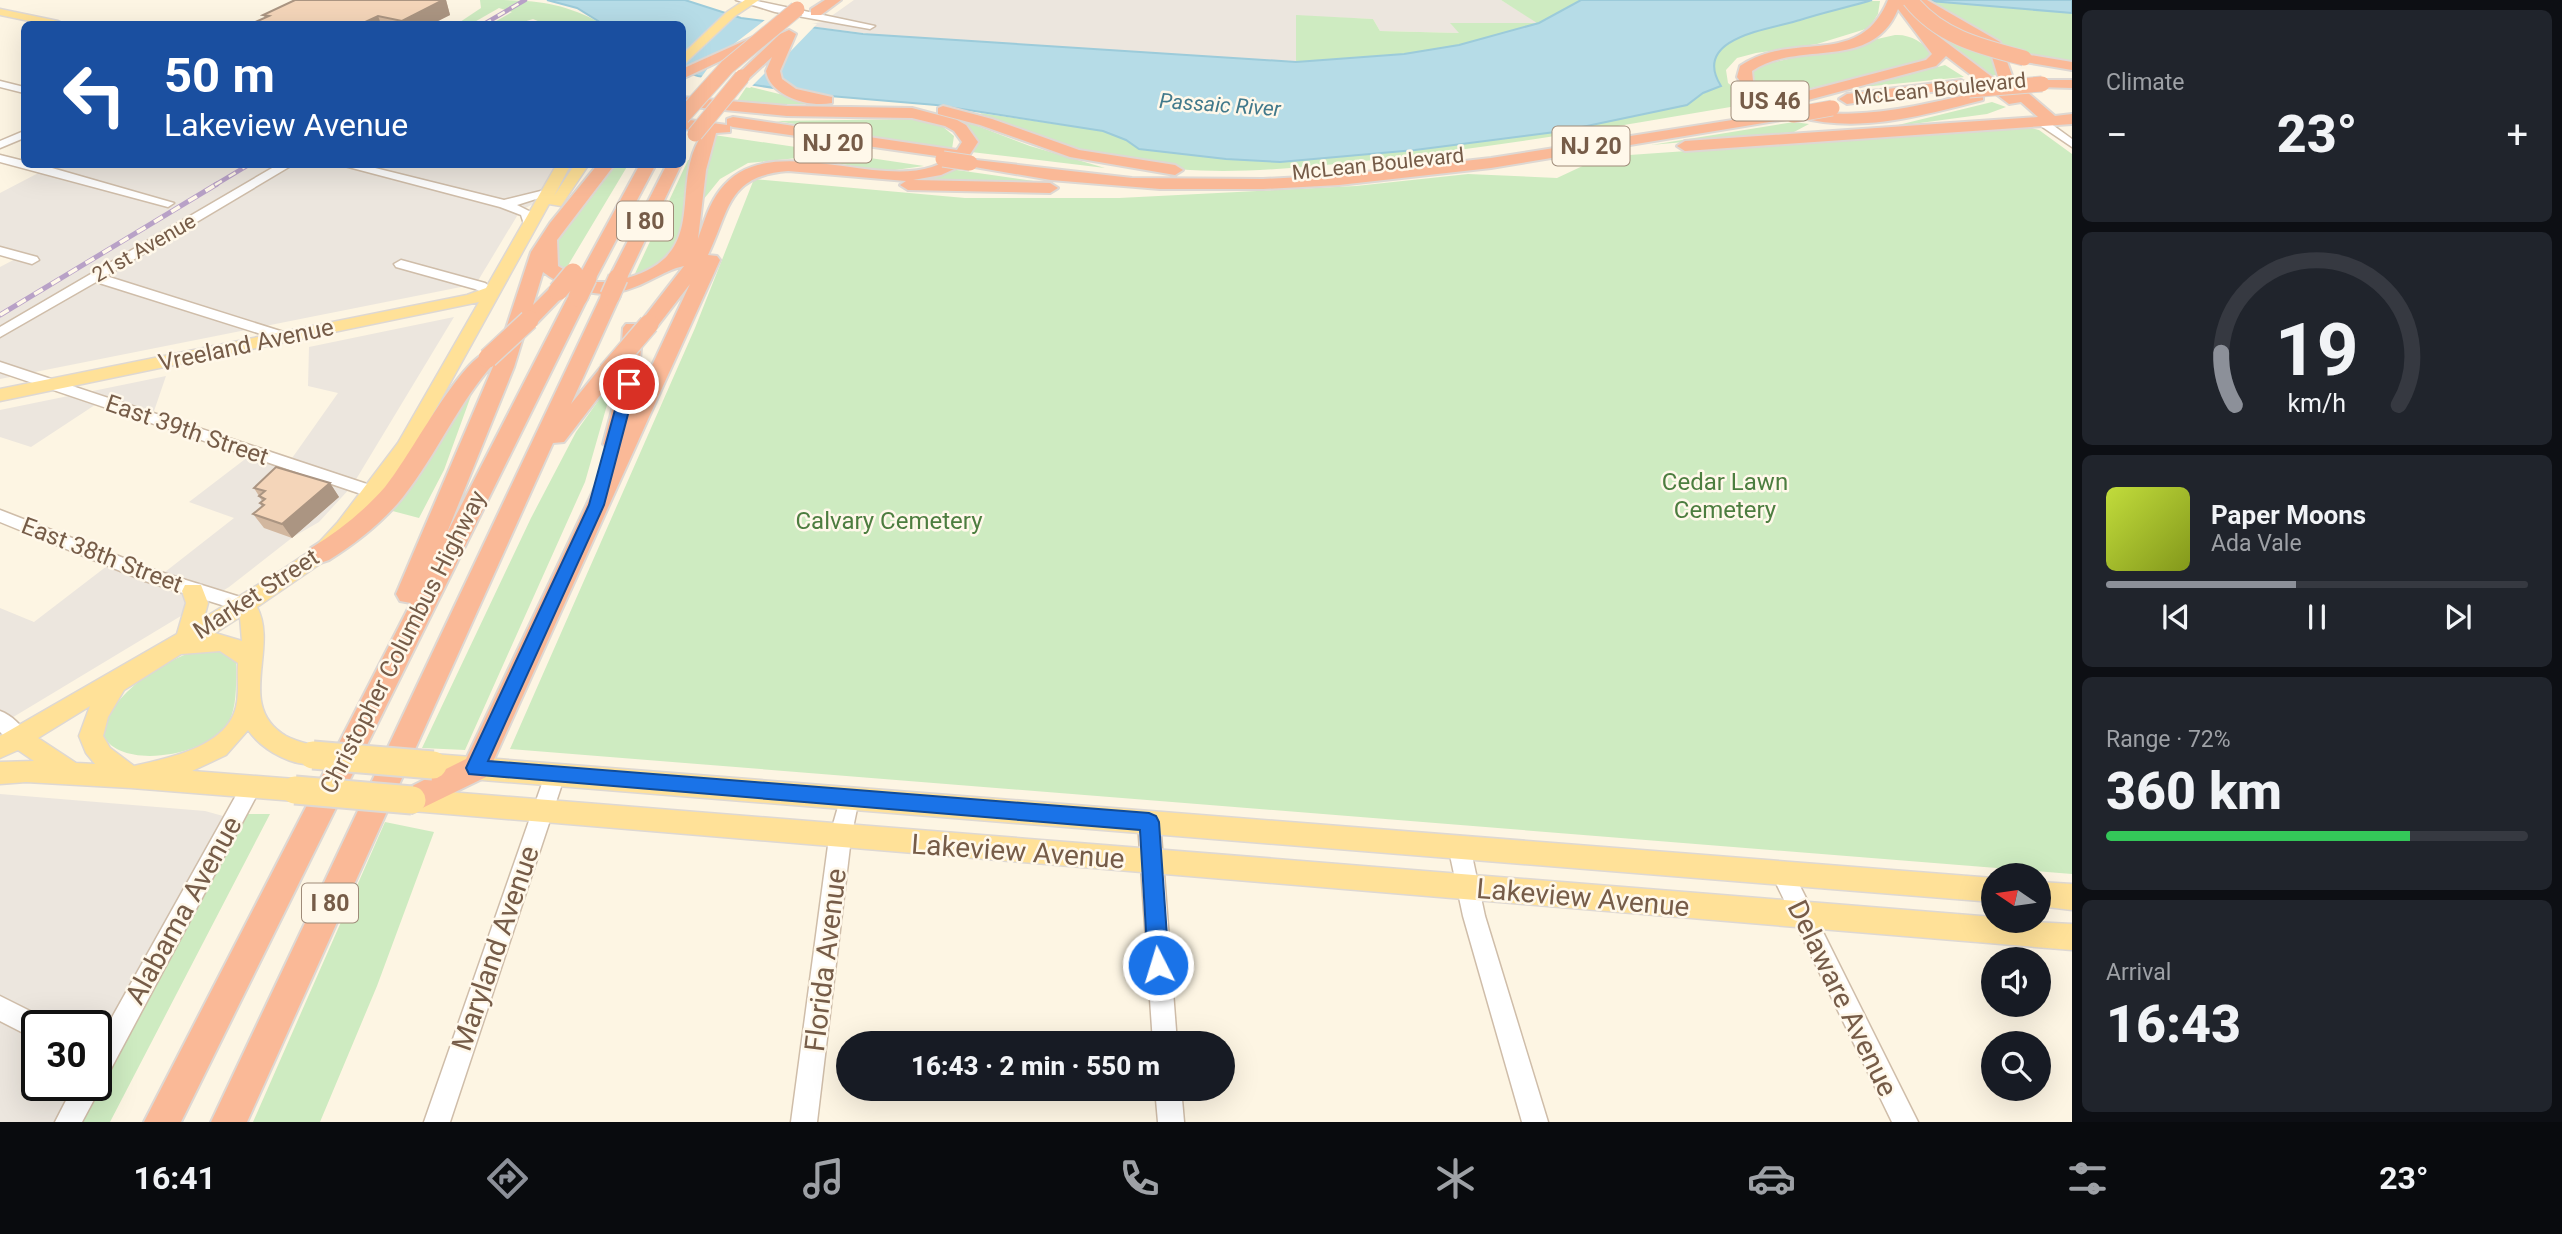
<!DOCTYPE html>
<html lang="en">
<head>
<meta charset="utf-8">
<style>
	:root { --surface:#171b24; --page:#20242c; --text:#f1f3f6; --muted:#9ea1a6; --line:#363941; --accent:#8c9099 }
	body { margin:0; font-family:Roboto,sans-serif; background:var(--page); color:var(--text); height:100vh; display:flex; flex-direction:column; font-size:26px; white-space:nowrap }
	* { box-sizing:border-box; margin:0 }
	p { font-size:23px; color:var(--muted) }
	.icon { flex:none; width:38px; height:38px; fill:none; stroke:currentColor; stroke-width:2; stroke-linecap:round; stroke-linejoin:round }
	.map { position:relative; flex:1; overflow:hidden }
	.details { display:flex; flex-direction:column; gap:10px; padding:10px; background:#0d0f14; width:490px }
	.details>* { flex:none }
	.top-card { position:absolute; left:21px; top:21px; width:665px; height:147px; border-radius:10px; box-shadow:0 7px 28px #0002; background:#1a4fa0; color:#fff; overflow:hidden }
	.needle { width:46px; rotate:283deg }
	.controls { position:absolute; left:1981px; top:863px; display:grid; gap:14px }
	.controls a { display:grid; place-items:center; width:70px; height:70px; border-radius:50%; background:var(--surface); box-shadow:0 7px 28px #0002; font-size:35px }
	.speed { position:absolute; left:21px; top:1010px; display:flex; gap:14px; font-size:35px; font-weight:700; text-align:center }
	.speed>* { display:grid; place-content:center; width:91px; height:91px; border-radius:50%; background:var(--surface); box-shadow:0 7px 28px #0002; line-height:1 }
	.speed .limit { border:4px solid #111; border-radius:10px; background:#fff; color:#111 }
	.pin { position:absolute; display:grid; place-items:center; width:60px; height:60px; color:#fff; margin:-30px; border:4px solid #fff; border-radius:50%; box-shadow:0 2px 7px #0007 }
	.me { position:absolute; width:77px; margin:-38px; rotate:355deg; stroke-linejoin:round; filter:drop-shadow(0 0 5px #0008) }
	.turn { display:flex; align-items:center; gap:24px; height:147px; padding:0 28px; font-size:32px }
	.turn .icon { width:91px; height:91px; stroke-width:2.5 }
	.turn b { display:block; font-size:49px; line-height:60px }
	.big { font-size:52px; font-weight:800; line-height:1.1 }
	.details .tile { flex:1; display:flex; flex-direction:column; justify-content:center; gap:10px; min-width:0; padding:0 24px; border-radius:10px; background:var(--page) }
	.details .dial { align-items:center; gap:0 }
	.dial svg { height:182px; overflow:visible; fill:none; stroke:var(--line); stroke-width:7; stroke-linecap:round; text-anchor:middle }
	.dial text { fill:var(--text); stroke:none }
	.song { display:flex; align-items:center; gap:21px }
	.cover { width:84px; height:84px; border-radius:10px; background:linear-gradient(135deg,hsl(70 70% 55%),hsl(70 70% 35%)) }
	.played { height:7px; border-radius:4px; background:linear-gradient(90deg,var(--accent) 45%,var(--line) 45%) }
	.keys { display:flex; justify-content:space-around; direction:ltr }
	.heat { display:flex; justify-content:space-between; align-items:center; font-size:38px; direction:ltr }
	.charge { height:10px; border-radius:5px; background:linear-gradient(90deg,#34c759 72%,var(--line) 0) }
	.trip { position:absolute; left:836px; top:1031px; width:399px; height:70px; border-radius:35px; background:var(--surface); box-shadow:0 7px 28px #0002; font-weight:800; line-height:70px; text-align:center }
	.tab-bar { display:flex; height:112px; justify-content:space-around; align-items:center; background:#090b0e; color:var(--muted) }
	.tab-bar .icon { width:49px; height:49px }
	.tab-bar .current { color:var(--accent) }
	.tab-bar b { font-size:32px; color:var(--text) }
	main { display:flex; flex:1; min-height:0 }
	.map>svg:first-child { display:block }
	.industrial { fill:#ece6de }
	.green { fill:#ceebc1 }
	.water { fill:#b6dce7; stroke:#9ccbda; stroke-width:2 }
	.pier { fill:#fdf5e3 }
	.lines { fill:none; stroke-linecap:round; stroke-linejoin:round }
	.minor-casing { stroke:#cfbda9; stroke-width:3 }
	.major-casing { stroke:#ded8d3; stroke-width:3 }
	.highway-casing { stroke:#ded8d3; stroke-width:4 }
	.minor { fill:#fff; fill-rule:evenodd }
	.major { fill:#ffe198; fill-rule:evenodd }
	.highway { fill:#fab997; fill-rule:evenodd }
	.rail-far1-casing { stroke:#b8a1c7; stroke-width:4.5 }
	.rail-casing { stroke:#b8a1c7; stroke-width:5 }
	.rail-far1 { stroke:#fff8ea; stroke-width:2.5; stroke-dasharray:8; stroke-linecap:butt }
	.rail { stroke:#fff8ea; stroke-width:3.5; stroke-dasharray:10; stroke-linecap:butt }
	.major-bridge-casing { stroke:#ded8d3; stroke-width:31; stroke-linecap:butt }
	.highway-bridge-far1-casing { stroke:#ded8d3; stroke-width:17; stroke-linecap:butt }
	.highway-bridge-casing { stroke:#ded8d3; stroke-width:22; stroke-linecap:butt }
	.major-bridge { stroke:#ffe198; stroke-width:27 }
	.highway-bridge-far1 { stroke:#fab997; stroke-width:15 }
	.highway-bridge { stroke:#fab997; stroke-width:19 }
	.wall { fill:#d2b79f }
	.shaded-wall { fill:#ab9582 }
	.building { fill:#f4d5b9; stroke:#ab9582; stroke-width:2 }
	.route { fill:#1a73e8; stroke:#114b97; stroke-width:2 }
	.labels { text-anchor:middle; stroke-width:5; stroke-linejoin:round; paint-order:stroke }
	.far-street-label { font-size:21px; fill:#765c48; stroke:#fff8ea }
	.far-water-label { font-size:21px; font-style:italic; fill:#41798b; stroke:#fff8ea }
	.shield { fill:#fff8ea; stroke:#9f8b79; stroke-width:2 }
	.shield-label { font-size:23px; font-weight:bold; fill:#765c48 }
	.street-label { font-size:24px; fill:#765c48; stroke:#fff8ea }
	.park-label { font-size:24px; fill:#4c7d3f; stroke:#fff8ea }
	.near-street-label { font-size:28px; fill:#765c48; stroke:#fff8ea }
</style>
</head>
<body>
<main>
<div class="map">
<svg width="2072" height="1122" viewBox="0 0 2072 1122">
	<rect width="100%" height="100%" fill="#fdf5e3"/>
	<path class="industrial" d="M854,0H1501L1539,23L1451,24L1460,33L1380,31L1373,19L1296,16V62L896,37L799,25L823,22Z
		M32,165H554L556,180L535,203L520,211L476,284L0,379V267L21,256L0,250V193L46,169Z
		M454,317L352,486L319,522L293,537L229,587L0,725V608L34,622L120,556L165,572L234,518L189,502L257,450L290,461L338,393L308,386L309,347Z
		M166,376L153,414L104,399L31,447L0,437V410Z
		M0,794L205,811L234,819L96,1076V1026H37V1085H91L71,1122H0Z"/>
	<path class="green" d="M480,0C532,0 558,0 603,24H545L533,19L517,24H491L512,12L499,8L471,24H457L481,8Z
		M1501,0H1581C1567,8 1553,17 1539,23C1463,55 1376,56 1296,62V15L1373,19L1380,31L1459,33L1450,23H1537Z
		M1872,1H1880L1878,14L1869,28L1817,44L1756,53L1737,58L1726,70L1728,83L1754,103C1624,125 1495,148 1364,161C1289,169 1211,177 1136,164C1084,156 1038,138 989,120L980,113L1103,131L1126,140L1139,149L1226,159L1280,162L1415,150L1563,131L1687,105L1703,93L1720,86C1692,37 1771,29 1799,20C1824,13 1847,5 1872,1Z
		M1929,1L2072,13V61L2012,53L1925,2Z
		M1919,19L1994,54L1997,75L1989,76L1916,20Z
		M1895,35C1910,34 1923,42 1932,54L1929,59L1772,98L1748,80L1752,67Z
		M1945,65L1964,77L1863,87Z
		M747,86L820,104H735Z
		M1992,102L2006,107L1987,114L1890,127Z
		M949,115L1030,146L1105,168L971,152L974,134Z
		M915,119L942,126L954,136L952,149L776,121Z
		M1794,122L1809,124L1794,132L1651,145Z
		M2027,127L2039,130L2072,154V874L510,749L695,328L754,179L965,198H1119L1356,186L1468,174L1557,178L1589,163L1615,156Z
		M714,135L924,166L881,172L808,157L748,163L720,179L703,200L704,162Z
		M688,160H693L682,241L665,264L632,280Z
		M613,165H628L564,272L551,259L556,238Z
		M950,169L1048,183L912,182Z
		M480,371L444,470L419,518L385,509Z
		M615,377L585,482L465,750L422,748L531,518L576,432Z
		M215,647L236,660C236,679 238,709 227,725C205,757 117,771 102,733C111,691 174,651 215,647Z
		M241,814H270L110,1122H75Z
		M385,822L434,832L377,986L320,1122H253Z"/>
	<path class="water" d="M547,0H685L741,18L863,34L1296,62L1404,54L1459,45L1539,23L1581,0H1872C1849,7 1824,12 1800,20C1772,29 1690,37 1721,86L1703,93L1687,105L1563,131L1415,150L1280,162L1226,159L1139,149L1126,140L1103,131L936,105L818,95L698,76L683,71L682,24H603L577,8Z
		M1918,0H2072V13Z"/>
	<path class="pier" d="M770,16L817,24L786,56L779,71L784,84L817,98L782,93L770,83L768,70L750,88L700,79L708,68L689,76L682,74L730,47Z"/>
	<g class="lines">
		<defs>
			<path id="minor" d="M736,0H752L875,26L870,29L775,12Z
				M0,81L24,87V93L0,87Z
				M2035,118H2043L2072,139V147L2035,122Z
				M24,131V138L0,148V141Z
				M0,155L24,161V164H38L174,203L168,207L0,162Z
				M279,164H294L106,276L290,334V340H280L96,282L0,337V327Z
				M337,164H359L504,200L549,189L555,193L517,205L533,213L536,224L530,228L524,224L521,215L500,207Z
				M0,247L37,257L39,260L32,264L0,255Z
				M401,260L485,283L498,292L491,296L475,289L396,267L394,264Z
				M0,362L379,488L381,492L379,496H367L0,372Z
				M0,510L157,571L250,600L253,605L250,610L244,612L145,581L0,522Z
				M0,711C11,715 23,726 28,737L25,743C13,747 8,740 0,732Z
				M555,766L562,769L565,775L450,1122H424L545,775L548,769Z
				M251,778L258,781L261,787L258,793L105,1080L99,1082L97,1094L82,1122H55L74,1085H96V1046L244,781Z
				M849,790L856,793L859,799L851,838L817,1122H791L829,838L842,793Z
				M1149,813L1157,815L1160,822L1177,1043H1153L1138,822L1141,815Z
				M1459,836L1467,839L1470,846L1485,916L1548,1122H1522L1463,916L1448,846L1451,839Z
				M1782,863L1790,866L1918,1122H1892L1771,873L1774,866Z
				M0,996L46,1019L48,1026H37V1040L0,1021Z
				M1155,1088H1181L1184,1122H1158Z"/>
			<path id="major" d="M745,0H759L735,16L682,66V55L727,12Z
				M0,9L58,21L64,24H44L0,15Z
				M557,164H571L554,196L575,164H589L561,206L549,204L413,450L352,532L327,559L257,607C279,649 235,706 286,736C297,742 310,744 322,748L325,755L322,762C297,771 262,750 248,730L226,755L192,771L295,779L304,782L307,790L304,798L295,801L131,788L26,782L0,784V762L34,761L18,750L0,758V736L177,634L186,603L182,591L185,585H201L208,603L204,618L282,570L313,549L338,522L398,443L479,302L0,401V389L467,295L486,288ZM240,617L242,641L215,633ZM220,651L238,663C237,676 239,690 237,702C231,747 168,758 134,766L110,748L103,736L108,717L124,690L181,654ZM90,706L79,736L86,753L95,764L76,763L38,738Z
				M433,754L1993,878V902L433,776L424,772L421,765L424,758Z
				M412,789L1993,917V920L2072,924V950L412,811L403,808L399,800L403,792Z
				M2039,882L2072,884V910L2039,906Z"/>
			<path id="highway" d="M825,0H841L821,15H811V9Z
				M1888,0H1906L1922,24L2000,83L1989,47L1911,0H1927L2000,42L2014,81L2055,116L2072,114V124L1685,151L1677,146L1685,141L2038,117L2021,102L2009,104L1946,56L1936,66L1793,104L1788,102V96L1926,60L1932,54L1898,9C1872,73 1798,39 1752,71L1753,81C1800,138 1918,106 1978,92L1983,94V100C1925,115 1859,134 1799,117L1491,168L1339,185L1263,189H1160L1051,180L963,165L941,175L913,180L1050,183L1058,188L1050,193L908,190L900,185L906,181L788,171C727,176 730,209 708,255L717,256L720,260L486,777L412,813L402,809L397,800L402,791L466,759L612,451L603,444L619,384L623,328L626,324H639L684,266C663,270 643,288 617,292L620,296L571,404L601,367L608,366L618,372L564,442L553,443L247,1122H211L602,294C579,292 562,286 543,272L533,305L551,287H565L568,291L536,324L527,325L514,367L446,535L568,297L578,291L588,297L181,1122H144L411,603L400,601L396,594L495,362C458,403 437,454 403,497C382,523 356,543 329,560L320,563L311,560L308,554L311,548C339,531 364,511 385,487C408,460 460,359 488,352L497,356L531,252L550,223L598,164H615L557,240L558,266L578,278L640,164H656L594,282H611L609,278L667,164L682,163L627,278C715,253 665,182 705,131L682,129V119L727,125V119L733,117L957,150L962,142L954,131L945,126L912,118L787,116L682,106V97L787,106L912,108L957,120L966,125L978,142L967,159L1132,178L1263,179L1339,175L1491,158L1783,112L1750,95L1737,77L1740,66C1794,29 1859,70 1888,0ZM730,126L733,127L951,158C945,161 938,165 932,167C870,187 766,129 720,190C709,204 704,222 698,239L706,170L716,133L730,132ZM690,284L636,400L643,328H656Z
				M789,30L796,34L780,71L782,79L796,89L832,97V103C809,108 770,96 766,71L772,57L747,80L742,81L735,77L780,34Z
				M753,37L765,40L682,79V69Z
				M2024,54L2072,62V70L2019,61V55Z
				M1961,80L1968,84L1966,87L1847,104L1839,99L1847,94Z
				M2042,80H2072V88L2037,87L2035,84Z
				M943,106L992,119L1079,150L1175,165L1183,170L1175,175L1070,157L980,125L938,114V108Z"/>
		</defs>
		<use href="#minor" class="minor-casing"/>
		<use href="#major" class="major-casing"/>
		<use href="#highway" class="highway-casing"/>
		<use href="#minor" class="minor"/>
		<use href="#major" class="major"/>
		<use href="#highway" class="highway"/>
		<defs>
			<path id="rail-far1" d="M484,24L525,0
				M215,185L250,164"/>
			<path id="rail" d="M0,315L217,184"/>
		</defs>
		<use href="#rail-far1" class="rail-far1-casing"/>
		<use href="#rail" class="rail-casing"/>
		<use href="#rail-far1" class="rail-far1"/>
		<use href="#rail" class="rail"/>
		<defs>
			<path id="major-bridge" d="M313,755L433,765
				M295,790L412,800"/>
			<path id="highway-bridge-far1" d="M1910,0C1939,37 1981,47 2024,58
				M1969,90L2042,84
				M1764,105L1793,99
				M1793,115L1832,108
				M682,117L727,67L797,9
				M695,134L742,77
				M943,159L970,163"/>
			<path id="highway-bridge" d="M558,291L573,273
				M610,296L618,278
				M578,297L587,278
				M488,358L529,320
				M608,372L649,324"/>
		</defs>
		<use href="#major-bridge" class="major-bridge-casing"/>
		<use href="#highway-bridge-far1" class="highway-bridge-far1-casing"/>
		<use href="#highway-bridge" class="highway-bridge-casing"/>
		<use href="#major-bridge" class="major-bridge"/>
		<use href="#highway-bridge-far1" class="highway-bridge-far1"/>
		<use href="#highway-bridge" class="highway-bridge"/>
	</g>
	<path class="wall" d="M295,0H446L450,15L432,24H251L265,18L263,15Z
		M330,483L339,497L292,538L264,528L253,514L262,507L260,503L262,501L254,488Z"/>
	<path class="shaded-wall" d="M423,0H446L450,15L432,24H403L402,21Z
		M378,16L381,24H361Z
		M330,483L339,497L292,538L282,524Z"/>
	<path class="building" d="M295,0H443L402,21L378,16L361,24H251L269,16L263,15Z
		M276,467L330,483L282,524L253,514L264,505L260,503L265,499L259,496L265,491L254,488Z"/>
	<path class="route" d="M629,379L636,384L604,505L488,761L1149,813L1156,816L1159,822L1169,965L1166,972L1158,975L1151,972L1148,965L1140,830L469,774L466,768L589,505L622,384Z"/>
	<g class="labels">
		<g class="far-street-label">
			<text transform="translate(1940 89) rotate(-6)" y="7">McLean Boulevard</text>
			<text transform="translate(1378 164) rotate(-6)" y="7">McLean Boulevard</text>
			<text transform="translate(144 248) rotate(-30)" y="7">21st Avenue</text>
		</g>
		<g class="far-water-label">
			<text transform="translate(1220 105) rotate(4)" y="7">Passaic River</text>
		</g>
		<g class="shield">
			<rect x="1731.5" y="81.5" width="77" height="39" rx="5"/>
			<rect x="794.5" y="123.5" width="77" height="39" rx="5"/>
			<rect x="1552.5" y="126.5" width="77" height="39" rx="5"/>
			<rect x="617" y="201.5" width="56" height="39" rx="5"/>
			<rect x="302" y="883.5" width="56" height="39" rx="5"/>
		</g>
		<g class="shield-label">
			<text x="1770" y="109">US 46</text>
			<text x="833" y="151">NJ 20</text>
			<text x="1591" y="154">NJ 20</text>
			<text x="645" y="229">I 80</text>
			<text x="330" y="911">I 80</text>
		</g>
		<g class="street-label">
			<text transform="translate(246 345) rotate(-12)" y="8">Vreeland Avenue</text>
			<text transform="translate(187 430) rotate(19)" y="8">East 39th Street</text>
			<text transform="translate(102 555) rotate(21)" y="8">East 38th Street</text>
			<text transform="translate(256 594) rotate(-33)" y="8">Market Street</text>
			<text transform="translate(403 642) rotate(-63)" y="8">Christopher Columbus Highway</text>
		</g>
		<g class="park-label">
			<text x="1725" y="490">Cedar Lawn<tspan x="1725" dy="28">Cemetery</tspan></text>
			<text x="889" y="529">Calvary Cemetery</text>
		</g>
		<g class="near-street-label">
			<text transform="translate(1018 851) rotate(4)" y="10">Lakeview Avenue</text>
			<text transform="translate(1583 897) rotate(5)" y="10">Lakeview Avenue</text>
			<text transform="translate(183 910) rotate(-61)" y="10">Alabama Avenue</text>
			<text transform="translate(495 948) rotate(-71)" y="10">Maryland Avenue</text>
			<text transform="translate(825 960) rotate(-83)" y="10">Florida Avenue</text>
			<text transform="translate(1843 998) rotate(64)" y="10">Delaware Avenue</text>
		</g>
	</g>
</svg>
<div class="controls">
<a><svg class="needle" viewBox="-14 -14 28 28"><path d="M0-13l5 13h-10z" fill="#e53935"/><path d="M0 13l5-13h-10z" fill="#9ea1a6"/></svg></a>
<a><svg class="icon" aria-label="sound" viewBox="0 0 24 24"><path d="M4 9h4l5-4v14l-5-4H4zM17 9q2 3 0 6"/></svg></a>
<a><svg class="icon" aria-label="search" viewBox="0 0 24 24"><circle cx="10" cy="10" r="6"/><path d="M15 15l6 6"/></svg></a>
</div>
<div class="speed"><div class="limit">30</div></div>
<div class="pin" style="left:629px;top:384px;background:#d93025"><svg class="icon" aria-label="arrive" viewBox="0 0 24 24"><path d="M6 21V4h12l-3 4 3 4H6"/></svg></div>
<svg class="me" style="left:1158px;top:965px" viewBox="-20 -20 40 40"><circle r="17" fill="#1a73e8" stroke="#fff" stroke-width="3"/><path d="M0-11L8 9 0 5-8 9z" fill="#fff"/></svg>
<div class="trip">16:43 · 2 min · 550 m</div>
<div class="top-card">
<div class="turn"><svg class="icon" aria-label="left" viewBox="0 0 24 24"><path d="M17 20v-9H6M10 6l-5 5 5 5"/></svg><div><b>50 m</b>Lakeview Avenue</div></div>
</div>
</div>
<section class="details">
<div class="tile"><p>Climate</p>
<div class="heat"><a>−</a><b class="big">23°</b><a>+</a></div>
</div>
<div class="tile dial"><svg viewBox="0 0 100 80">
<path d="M14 69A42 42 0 1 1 86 69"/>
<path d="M14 69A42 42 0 0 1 8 46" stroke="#8c9099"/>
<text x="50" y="56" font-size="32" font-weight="700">19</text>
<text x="50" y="72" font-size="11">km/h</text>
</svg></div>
<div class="tile">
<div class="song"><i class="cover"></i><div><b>Paper Moons</b><p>Ada Vale</p></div></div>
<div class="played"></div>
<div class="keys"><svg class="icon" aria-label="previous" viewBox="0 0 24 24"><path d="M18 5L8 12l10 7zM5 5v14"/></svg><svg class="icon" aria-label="pause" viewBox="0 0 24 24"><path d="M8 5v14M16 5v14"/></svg><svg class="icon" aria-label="next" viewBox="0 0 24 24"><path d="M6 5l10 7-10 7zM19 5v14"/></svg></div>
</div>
<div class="tile"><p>Range · 72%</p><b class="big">360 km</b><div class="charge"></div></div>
<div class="tile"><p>Arrival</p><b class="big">16:43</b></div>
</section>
</main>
<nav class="tab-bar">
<b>16:41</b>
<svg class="icon current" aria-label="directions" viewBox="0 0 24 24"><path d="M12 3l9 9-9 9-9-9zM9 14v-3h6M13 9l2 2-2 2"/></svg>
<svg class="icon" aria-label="music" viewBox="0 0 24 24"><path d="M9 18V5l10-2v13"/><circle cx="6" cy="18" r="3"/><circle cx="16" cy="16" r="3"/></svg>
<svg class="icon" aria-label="phone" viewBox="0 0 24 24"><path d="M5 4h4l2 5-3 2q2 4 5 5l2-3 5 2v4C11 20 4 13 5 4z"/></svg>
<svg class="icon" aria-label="climate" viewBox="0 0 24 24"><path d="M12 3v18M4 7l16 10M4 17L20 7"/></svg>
<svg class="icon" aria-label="car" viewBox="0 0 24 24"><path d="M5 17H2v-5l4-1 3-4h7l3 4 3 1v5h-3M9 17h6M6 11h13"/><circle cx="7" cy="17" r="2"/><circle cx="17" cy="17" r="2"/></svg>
<svg class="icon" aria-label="filters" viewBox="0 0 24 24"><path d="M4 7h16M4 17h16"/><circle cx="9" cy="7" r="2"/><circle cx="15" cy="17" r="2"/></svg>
<b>23°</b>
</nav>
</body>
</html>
